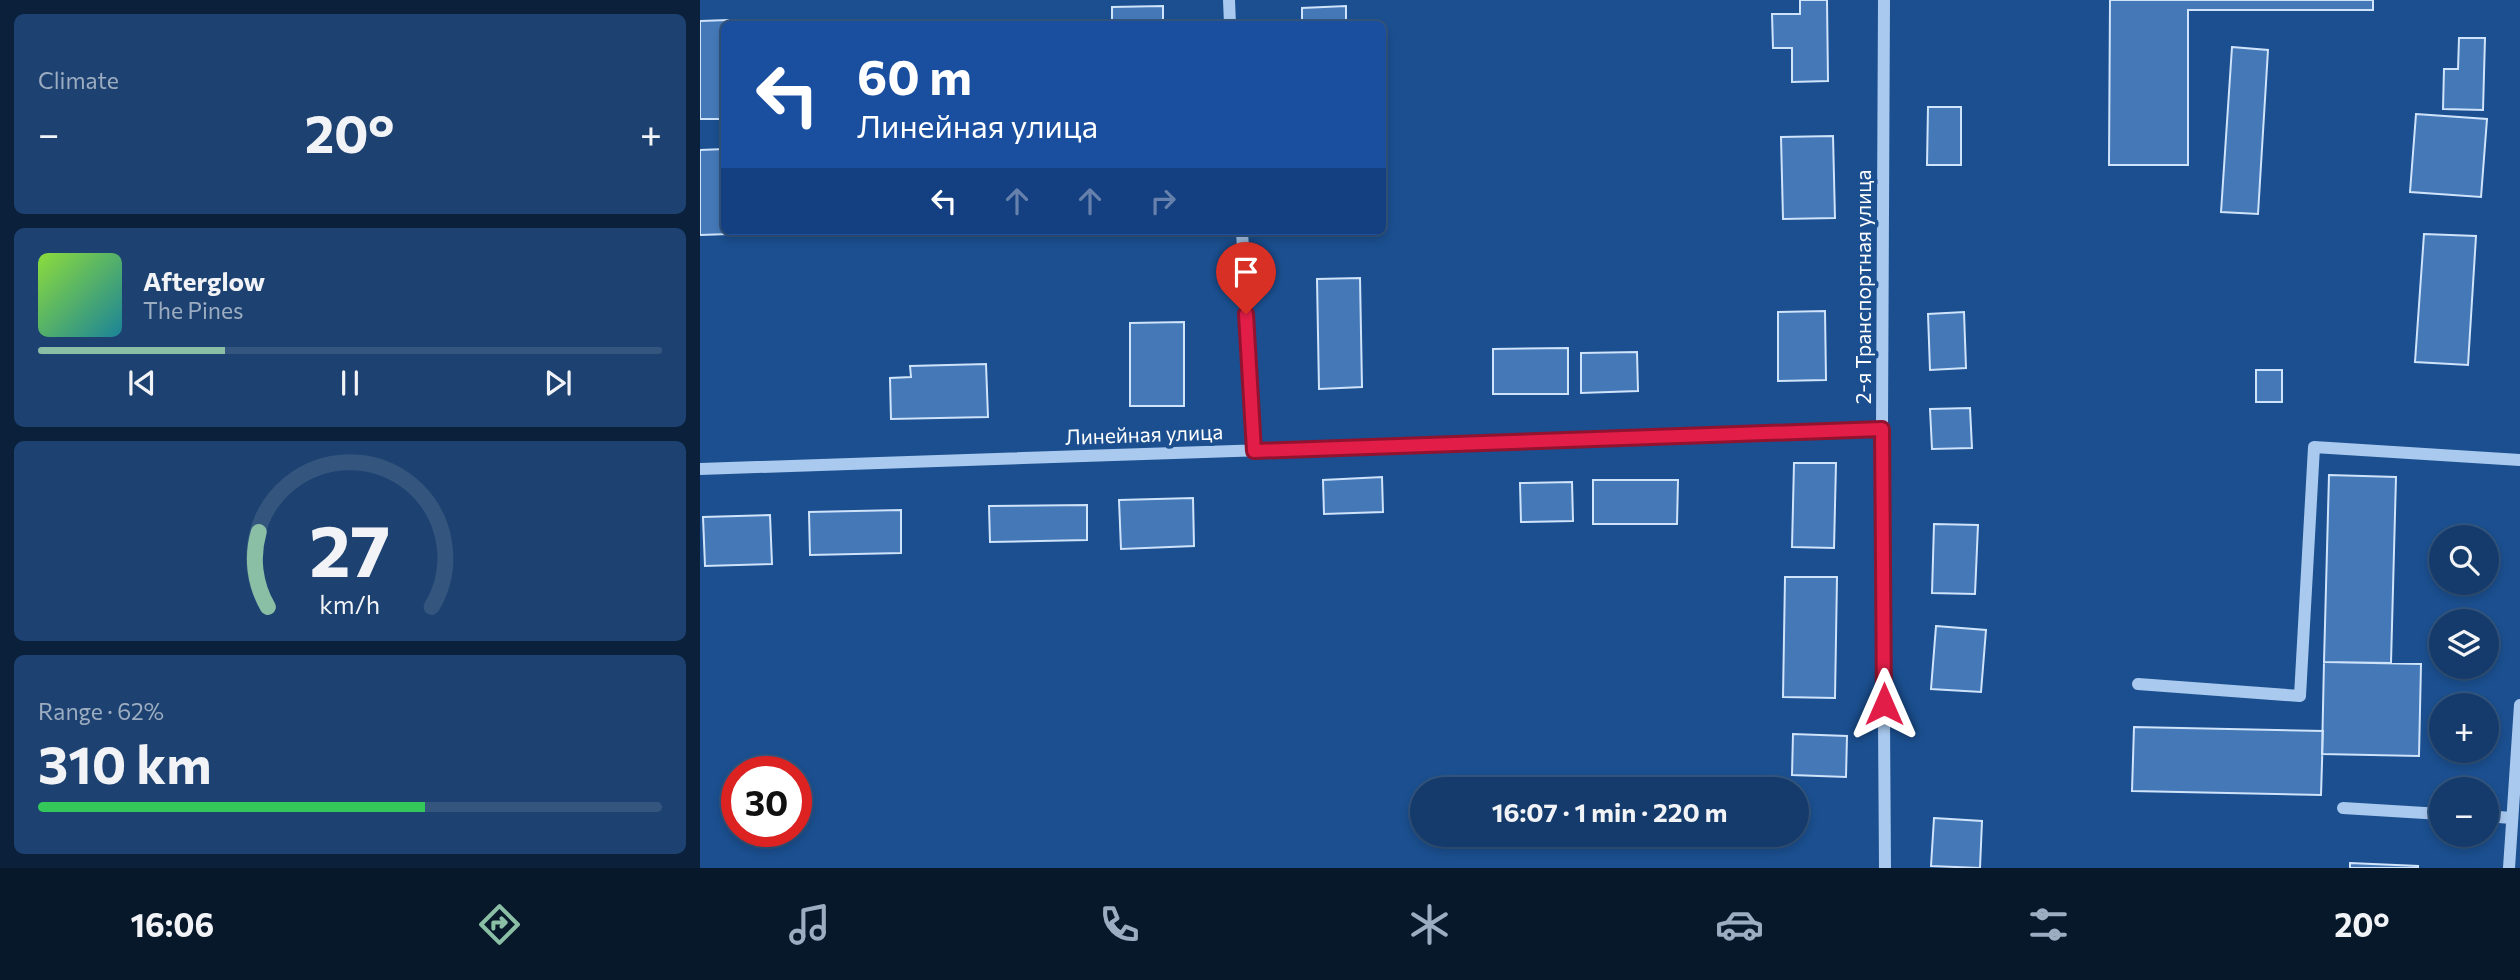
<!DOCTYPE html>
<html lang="en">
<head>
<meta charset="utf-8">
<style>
	:root { --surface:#143b6b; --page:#1d4271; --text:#f1f3f6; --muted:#9dadc1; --line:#33557e; --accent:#8abfa5 }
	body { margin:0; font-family:Commissioner,sans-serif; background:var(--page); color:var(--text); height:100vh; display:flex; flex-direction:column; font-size:26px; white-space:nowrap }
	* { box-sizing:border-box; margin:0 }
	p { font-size:23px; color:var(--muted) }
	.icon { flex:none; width:38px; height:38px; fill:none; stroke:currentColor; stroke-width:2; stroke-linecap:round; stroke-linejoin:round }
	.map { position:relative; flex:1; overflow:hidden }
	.details { display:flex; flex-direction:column; gap:14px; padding:14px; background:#0b203b; width:700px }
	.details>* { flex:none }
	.top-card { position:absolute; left:21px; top:21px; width:665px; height:214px; border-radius:10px; box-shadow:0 4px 10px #0003,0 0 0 2px var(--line); background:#1a4fa0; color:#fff; overflow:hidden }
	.buttons { position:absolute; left:1729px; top:525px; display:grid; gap:14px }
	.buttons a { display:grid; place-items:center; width:70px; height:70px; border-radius:50%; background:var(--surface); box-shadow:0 4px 10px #0003,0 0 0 2px var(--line); font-size:35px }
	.speed { position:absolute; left:21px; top:756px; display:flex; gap:14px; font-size:35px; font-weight:700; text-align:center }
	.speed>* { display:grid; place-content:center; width:91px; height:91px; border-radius:50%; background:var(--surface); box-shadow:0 4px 10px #0003,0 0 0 2px var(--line); line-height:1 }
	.speed .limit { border:10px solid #d22; background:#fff; color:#111 }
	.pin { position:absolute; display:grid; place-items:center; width:60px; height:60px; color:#fff; margin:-72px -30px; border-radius:50% 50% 50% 0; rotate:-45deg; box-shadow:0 0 7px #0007 }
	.pin .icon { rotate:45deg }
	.me { position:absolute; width:77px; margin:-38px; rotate:0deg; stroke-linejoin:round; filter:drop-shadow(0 0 5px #0008) }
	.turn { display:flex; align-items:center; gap:24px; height:147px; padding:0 21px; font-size:32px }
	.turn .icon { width:91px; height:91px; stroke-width:2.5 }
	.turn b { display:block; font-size:49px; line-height:60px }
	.lanes { display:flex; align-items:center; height:66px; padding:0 21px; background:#0003; justify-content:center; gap:35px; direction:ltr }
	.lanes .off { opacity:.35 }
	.big { font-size:52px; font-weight:700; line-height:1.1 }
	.details .tile { flex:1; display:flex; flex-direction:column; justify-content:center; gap:10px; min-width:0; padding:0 24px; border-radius:10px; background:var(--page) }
	.details .dial { align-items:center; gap:0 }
	.dial svg { height:182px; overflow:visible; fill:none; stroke:var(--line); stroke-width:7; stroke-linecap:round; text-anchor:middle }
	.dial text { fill:var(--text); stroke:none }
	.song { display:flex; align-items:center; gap:21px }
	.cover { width:84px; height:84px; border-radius:10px; background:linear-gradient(135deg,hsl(90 70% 55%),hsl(190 70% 35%)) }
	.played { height:7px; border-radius:4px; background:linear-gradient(90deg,var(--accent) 30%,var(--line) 30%) }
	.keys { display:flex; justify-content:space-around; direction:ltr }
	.heat { display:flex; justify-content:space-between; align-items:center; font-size:38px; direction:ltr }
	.charge { height:10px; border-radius:5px; background:linear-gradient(90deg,#34c759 62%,var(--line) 0) }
	.trip { position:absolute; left:710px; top:777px; width:399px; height:70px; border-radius:35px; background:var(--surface); box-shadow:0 4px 10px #0003,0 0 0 2px var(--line); font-weight:700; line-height:70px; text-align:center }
	.menu { display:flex; height:112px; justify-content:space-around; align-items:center; background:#08182b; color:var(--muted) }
	.menu .icon { width:49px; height:49px }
	.menu .current { color:var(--accent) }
	.menu b { font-size:32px; color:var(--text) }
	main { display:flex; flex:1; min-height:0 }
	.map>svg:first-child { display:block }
	.building { fill:#4478b7; stroke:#cfe3fa; stroke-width:2 }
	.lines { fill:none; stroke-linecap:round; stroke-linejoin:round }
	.minor { stroke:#a9c9ee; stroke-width:12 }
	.route-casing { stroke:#92132f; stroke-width:18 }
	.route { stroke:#e11d48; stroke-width:12 }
	.labels { text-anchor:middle; stroke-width:7; stroke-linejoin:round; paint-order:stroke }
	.street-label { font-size:21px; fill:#fff; stroke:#1b4f8f }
</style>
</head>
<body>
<main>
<section class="details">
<div class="tile"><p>Climate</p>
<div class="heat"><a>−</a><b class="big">20°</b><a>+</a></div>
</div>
<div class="tile">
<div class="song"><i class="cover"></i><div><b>Afterglow</b><p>The Pines</p></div></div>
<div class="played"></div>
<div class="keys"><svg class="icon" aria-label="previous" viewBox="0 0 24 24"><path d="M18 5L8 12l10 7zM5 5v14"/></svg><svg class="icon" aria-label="pause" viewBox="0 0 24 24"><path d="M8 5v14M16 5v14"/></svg><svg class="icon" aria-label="next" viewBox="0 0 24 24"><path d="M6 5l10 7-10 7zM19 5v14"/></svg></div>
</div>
<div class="tile dial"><svg viewBox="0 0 100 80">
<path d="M14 69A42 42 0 1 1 86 69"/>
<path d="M14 69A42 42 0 0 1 10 36" stroke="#8abfa5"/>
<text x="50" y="56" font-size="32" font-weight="700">27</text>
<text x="50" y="72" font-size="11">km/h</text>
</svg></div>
<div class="tile"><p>Range · 62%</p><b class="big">310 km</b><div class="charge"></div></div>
</section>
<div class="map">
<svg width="1820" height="868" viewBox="0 0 1820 868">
	<rect width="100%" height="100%" fill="#1b4f8f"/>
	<path class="building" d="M1100,0H1127L1128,81L1092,82V48H1073L1072,14H1100Z
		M1410,0H1673V10H1488V165H1409Z
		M463,6V24H412V7Z
		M646,6V24H602V8Z
		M28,20V24H24V119H0V21Z
		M1759,38H1785L1783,110L1743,109L1744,69H1758Z
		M1532,47L1568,50L1558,214L1521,212Z
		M1228,107H1261V165H1227Z
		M1716,114L1787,119L1781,197L1710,192Z
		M1133,136L1135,218L1083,219L1081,137Z
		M24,149V231H29V234L0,235V150Z
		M1724,234L1776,236L1768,365L1715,362Z
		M660,278L662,387L619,389L617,279Z
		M1125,311L1126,380L1078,381V312Z
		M1264,312L1266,368L1230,370L1228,314Z
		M484,322V406H430V323Z
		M868,348V394H793V349Z
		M937,352L938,391L881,393V353Z
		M286,364L288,417L191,419L190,378L211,377L210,366Z
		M1556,370H1582V402H1556Z
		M1270,408L1272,448L1232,449L1230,409Z
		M1094,463H1136L1134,548L1092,547Z
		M1629,475L1696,477L1691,663L1624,662Z
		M682,477L683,512L624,514L623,480Z
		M893,480H978L977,524H893Z
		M872,482L873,521L821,522L820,483Z
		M493,498L494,546L421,549L419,500Z
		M387,505V540L290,542L289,506Z
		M201,510V553L110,555L109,512Z
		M70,515L72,564L5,566L3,517Z
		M1234,524L1278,525L1275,594L1232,593Z
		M1085,577H1137L1135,698L1083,697Z
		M1236,626L1286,630L1281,692L1231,689Z
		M1624,662L1721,664L1719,756L1622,754Z
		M1434,727L1623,731L1621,795L1432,791Z
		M1093,734L1147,736L1146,777L1092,775Z
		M1234,818L1282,821L1280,868L1231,866Z
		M1650,863L1718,866V868H1650Z"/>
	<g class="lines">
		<path class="minor" d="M529,0L530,24
			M1184,0L1182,429L1185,868
			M542,231L554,451
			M0,469L1182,429
			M1438,684L1600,696L1614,447L1820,460
			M1643,808L1741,814
			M1787,816L1811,818
			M1809,868L1820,705"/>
	</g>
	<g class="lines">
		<defs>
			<path id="route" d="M546,314L554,451L1182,429L1184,704"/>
		</defs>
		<use href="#route" class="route-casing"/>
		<use href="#route" class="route"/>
	</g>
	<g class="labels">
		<g class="street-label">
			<text transform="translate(1164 287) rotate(-90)" y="7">2-я Транспортная улица</text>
			<text transform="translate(444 435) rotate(-2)" y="7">Линейная улица</text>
		</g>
	</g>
</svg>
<div class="buttons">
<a><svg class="icon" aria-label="search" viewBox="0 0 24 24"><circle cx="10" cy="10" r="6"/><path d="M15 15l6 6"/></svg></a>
<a><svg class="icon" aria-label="layers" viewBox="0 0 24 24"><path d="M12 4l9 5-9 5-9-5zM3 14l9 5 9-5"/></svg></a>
<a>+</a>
<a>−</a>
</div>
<div class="speed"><div class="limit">30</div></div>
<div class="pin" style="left:546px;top:314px;background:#d93025"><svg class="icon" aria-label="arrive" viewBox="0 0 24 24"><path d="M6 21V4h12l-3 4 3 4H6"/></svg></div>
<svg class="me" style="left:1184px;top:704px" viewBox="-20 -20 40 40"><path d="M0-17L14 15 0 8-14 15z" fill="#e11d48" stroke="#fff" stroke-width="4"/></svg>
<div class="trip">16:07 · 1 min · 220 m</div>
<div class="top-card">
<div class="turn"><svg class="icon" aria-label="left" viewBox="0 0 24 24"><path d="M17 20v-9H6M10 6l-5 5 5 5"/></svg><div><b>60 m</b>Линейная улица</div></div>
<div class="lanes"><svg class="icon" aria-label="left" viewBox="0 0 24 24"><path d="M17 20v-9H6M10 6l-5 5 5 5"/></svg><svg class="icon off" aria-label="ahead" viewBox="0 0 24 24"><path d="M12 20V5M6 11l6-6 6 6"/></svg><svg class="icon off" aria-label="ahead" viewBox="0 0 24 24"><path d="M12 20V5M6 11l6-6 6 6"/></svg><svg class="icon off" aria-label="right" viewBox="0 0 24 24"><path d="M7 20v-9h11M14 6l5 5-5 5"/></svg></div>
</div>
</div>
</main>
<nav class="menu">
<b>16:06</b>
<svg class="icon current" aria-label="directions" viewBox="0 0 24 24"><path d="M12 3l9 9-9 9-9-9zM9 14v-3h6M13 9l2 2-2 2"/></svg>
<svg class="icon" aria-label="music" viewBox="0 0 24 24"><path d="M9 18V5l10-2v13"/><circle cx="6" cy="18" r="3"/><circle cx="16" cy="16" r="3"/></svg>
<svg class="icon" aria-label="phone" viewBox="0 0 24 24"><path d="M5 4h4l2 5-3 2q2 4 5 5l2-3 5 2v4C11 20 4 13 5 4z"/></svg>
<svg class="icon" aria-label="climate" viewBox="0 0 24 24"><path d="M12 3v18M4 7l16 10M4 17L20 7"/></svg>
<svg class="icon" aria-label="car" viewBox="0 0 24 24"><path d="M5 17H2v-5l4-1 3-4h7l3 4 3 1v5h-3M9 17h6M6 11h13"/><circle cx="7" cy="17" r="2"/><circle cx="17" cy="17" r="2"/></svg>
<svg class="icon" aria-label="filters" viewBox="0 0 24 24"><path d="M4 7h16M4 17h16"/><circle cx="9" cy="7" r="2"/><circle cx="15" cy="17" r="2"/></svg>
<b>20°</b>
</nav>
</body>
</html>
